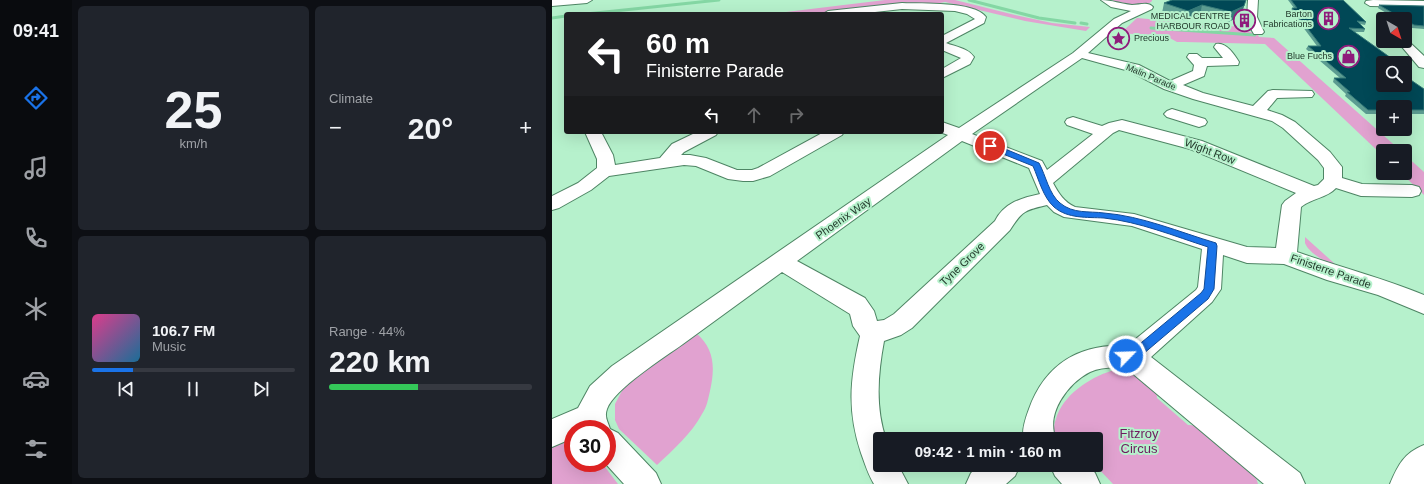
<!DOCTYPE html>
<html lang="en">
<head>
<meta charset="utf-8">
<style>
	:root { --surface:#171b24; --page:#20242c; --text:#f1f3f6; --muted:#9ea1a6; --line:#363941; --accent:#1a73e8 }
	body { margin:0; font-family:Arial,sans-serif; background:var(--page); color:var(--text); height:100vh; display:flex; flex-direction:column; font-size:15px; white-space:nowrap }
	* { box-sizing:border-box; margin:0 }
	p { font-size:13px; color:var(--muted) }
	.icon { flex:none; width:22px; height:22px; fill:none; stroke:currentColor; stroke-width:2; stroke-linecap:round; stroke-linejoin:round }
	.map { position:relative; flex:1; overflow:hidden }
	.side { display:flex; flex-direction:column; gap:6px; padding:6px; background:#0d0f14; width:480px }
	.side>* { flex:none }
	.guide { position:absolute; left:12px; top:12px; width:380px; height:122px; border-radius:4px; box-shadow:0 4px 16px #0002; background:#202124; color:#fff; overflow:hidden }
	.needle { width:26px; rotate:141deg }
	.buttons { position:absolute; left:824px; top:12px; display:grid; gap:8px }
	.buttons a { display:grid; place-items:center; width:36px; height:36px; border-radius:4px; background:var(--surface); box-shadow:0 4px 16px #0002; font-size:20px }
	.speed { position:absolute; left:12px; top:420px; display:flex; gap:8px; font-size:20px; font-weight:700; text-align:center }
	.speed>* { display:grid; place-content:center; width:52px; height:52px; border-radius:50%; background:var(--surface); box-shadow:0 4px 16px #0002; line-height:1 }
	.speed .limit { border:6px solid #d22; background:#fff; color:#111 }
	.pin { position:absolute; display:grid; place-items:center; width:34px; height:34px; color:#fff; margin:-17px; border:2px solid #fff; border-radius:50%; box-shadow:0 1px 4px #0007 }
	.me { position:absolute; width:44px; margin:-22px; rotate:66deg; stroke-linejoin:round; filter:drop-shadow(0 0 3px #0008) }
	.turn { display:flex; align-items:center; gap:14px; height:84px; padding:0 16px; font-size:18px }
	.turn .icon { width:52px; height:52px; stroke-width:2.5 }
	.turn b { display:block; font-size:28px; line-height:34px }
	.lanes { display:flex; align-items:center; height:38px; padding:0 16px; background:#0003; justify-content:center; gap:20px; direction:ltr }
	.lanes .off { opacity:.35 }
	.big { font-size:30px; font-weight:700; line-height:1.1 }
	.side .widget { flex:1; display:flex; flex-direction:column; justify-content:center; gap:6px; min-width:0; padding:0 14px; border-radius:6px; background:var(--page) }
	.side .dial { align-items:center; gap:0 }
	.dial b { font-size:52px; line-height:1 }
	.song { display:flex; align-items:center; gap:12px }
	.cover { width:48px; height:48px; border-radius:6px; background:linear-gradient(135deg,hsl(330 70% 55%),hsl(200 70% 35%)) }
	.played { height:4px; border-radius:2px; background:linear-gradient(90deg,var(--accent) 20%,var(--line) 20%) }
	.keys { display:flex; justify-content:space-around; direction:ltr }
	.heat { display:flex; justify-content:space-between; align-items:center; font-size:22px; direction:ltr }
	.charge { height:6px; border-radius:3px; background:linear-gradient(90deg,#34c759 44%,var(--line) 0) }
	.side .tiles { flex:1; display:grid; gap:6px; grid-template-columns:repeat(2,1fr) }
	.trip { position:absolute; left:321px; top:432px; width:230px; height:40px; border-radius:4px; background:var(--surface); box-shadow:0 4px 16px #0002; font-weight:700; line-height:40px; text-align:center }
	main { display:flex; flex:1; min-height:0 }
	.tab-bar { display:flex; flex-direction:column; width:72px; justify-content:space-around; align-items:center; background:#090b0e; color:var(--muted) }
	.tab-bar .icon { width:28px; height:28px }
	.tab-bar .current { color:var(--accent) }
	.tab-bar b { font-size:18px; color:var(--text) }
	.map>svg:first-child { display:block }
	.green { fill:#e1a2d0 }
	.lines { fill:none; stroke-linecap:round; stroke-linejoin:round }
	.stream { stroke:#84d7a4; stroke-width:3 }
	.minor-casing { stroke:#4e8564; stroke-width:2 }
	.minor { fill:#fff; fill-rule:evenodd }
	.wall { fill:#5c9c91 }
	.shaded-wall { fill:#377b79 }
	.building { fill:#014856; stroke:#377b79 }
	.route { fill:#1a73e8; stroke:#114b97 }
	.labels { text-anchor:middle; stroke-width:4; stroke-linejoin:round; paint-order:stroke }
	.far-poi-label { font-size:9px; fill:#233a2c; stroke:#b6f1cc; text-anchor:end }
	.far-street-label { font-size:9px; fill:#233a2c; stroke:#b6f1cc }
	.street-label { font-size:11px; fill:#233a2c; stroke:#b6f1cc }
	.near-park-label { font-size:13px; fill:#6e1c5f; stroke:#b6f1cc }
</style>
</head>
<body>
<main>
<nav class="tab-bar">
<b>09:41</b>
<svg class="icon current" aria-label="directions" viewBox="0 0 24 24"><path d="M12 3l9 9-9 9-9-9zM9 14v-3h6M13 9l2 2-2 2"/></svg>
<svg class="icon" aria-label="music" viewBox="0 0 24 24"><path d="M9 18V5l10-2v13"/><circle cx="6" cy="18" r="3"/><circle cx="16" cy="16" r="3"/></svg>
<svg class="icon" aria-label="phone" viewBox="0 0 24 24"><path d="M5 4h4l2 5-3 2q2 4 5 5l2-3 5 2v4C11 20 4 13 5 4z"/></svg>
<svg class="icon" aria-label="climate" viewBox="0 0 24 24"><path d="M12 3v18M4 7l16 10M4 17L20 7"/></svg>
<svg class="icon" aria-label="car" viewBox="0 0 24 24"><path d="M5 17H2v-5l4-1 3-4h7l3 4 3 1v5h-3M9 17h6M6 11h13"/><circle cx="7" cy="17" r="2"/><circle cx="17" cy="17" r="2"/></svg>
<svg class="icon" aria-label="filters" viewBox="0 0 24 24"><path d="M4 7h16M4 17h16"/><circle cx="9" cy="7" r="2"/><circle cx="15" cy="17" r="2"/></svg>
</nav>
<section class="side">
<div class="tiles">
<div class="widget dial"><b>25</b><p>km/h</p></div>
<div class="widget"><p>Climate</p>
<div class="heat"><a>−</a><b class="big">20°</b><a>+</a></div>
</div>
<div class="widget">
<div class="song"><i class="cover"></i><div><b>106.7 FM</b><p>Music</p></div></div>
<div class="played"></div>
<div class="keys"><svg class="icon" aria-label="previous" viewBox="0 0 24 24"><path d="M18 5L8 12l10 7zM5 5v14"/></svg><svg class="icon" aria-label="pause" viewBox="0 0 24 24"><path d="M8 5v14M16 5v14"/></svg><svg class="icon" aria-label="next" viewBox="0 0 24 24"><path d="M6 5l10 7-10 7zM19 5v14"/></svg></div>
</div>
<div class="widget"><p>Range · 44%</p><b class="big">220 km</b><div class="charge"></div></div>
</div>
</section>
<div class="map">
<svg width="872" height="484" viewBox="0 0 872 484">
	<rect width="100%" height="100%" fill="#b6f1cc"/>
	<path class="green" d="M333,0H403L463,15L500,23L538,27L534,31L473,21L393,2L373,6L265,14H231L234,12Z
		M560,0H600V1C592,9 569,7 560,0Z
		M585,18L689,27L692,31L705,33L707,37L722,38L849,151H831V156L713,44L632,42H625L616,37L569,33Z
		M853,155L872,172V195L849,173H853Z
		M753,237L783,264C775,264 756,252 753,243C753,241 753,239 753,237Z
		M144,333C163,349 163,368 158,391C156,399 155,407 150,414C140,433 121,450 105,465L67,429L63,420V404L73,385Z
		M581,368L604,387L605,398L636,425L653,426L701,468L706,484H561L543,465L544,439H506L501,434C502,429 502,423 504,419C511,395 537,378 559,371C566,369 574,369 581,368Z
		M21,437V463H50L66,484H0V442Z"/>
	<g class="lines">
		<path class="stream" d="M417,0L487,18L523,23
			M34,14L167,0
			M0,18L14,16
			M529,23L535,24
			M599,28L703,35"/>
		<defs>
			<path id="minor" d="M0,0H40L35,3L0,6Z
				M549,0C560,0 569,4 580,5C587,5 596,1 601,7L600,9L570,23L536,53L587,65L618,81L641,71L642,65L635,57L637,54H645L650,58H671L662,47L664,44C674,42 682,54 687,62L686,65L655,66L652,76L631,85L651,93L701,106L716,91L721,90L760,91L762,94L760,97L725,98L715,110L730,115L743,122L778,152L790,167V178L810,184L860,185L867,187L869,191L867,195L860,197L809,196L784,188C775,198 760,198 749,207L745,252C787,267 831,278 872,295V314L826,295L775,280L732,264L695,263L671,255L669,289L660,302L599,357L748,473L753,484H712L574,368C562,367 549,367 538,372C516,383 493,414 504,439H472C469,431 474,417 477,409C493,364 528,343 575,346L644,290L646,287L650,249L580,226L512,217L502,212L495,205C473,210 470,211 458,230L360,328L349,335L332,341C326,373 323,407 334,439H328V465H346L356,484H322C316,474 313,464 309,453C295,410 298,380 308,336L301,326L298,314L230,272C197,296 164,320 131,344C113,357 62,389 55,409C52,417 56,422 58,429L66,433L104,473L109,484H72L53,463H55V429H21V438L0,447V419L26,408L38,386L60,366L396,135L388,132H390V122L407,128L521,53L562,19L579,11L559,7ZM530,58L577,71L612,89L641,99L720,121L731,128L766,160L772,168V179L766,185L762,186L650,141L570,120L557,123L550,126L521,117L515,119L513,122L515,125L541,134L495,170L490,161L420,134ZM567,130L638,149L744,193L733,201L730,205L724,248L695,247L582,214L523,207C512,202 507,194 501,183L561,133ZM410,141L477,168L488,194C469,198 452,203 443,221L342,314L332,320L325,321L322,311L313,298L245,261Z
				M696,0H706L705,17L712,32L710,34H702C695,23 695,13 696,0Z
				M821,0L872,1V7L818,6L813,3L814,1Z
				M350,3C370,4 422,1 434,17L432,23L394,43C404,47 416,48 422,57L418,64L390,78V69L409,58L390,50V36L423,19L415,14L403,11L350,9L305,14H271L276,11Z
				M853,38L872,56V68L867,67L845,41H853Z
				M620,109L653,119L655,122L653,125L647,127L615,117L612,114L615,111Z
				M33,132H49L61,155L63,165L108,158L120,144L145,132H166L164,135L132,152L129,155H138L154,158L185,170H200L206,168L272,132H292L290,135L218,176L201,181H191L176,179L144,166L132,165L57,176L39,190L7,208L0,210V196L26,183L45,168V159Z
				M872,445V484H838C846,465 852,453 872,445Z
				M428,465H468L463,476L454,484H414L419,473Z
				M498,465H536L543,473L548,484H510L503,476Z"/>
		</defs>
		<use href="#minor" class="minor-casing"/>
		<use href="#minor" class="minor"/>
	</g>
	<path class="wall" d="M694,0L689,16L676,22L648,15L634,21L610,13L612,3Z
		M736,0H791L814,22L813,25L808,24L813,29L812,32H802L831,63L872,89V114H853V107H831V114H814L793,96L794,94L781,82L782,78H788L754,49L756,46H765L739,11L740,8H742Z
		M827,5L872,6V29L860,28L853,24V19H844L826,8Z"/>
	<path class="shaded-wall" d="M650,5L648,15L634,21L636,11Z
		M692,6L689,16L676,22L679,12Z"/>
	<path class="building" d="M620,0H694L692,6L679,12L650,5L636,11L612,3Z
		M739,0H791L814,22L805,21L813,29L797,28L846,63H831V85H853V76L872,89V110H853V107H831V110H816L795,92H798L782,78H794L756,46H769L740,8H745Z
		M827,5L872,6V26L862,25L853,20V19H851Z"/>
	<path class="route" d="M436,144H441L487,163C494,176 497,194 508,203C521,214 537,211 552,213C590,216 627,232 664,243L665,246L662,289L656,299L584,360L580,362L570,359L568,356L570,352H578L649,293L652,289L656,247C622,236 588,222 552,218C535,217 516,219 502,207C491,197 487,180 481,166L436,148Z"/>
	<defs>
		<symbol id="building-ring" viewBox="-11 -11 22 22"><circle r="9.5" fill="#b6f1cc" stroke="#8f1b7b" stroke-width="1.5"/><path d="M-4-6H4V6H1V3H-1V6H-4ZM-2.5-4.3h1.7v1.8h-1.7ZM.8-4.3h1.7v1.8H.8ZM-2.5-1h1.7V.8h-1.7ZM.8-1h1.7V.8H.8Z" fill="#8f1b7b"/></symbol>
		<symbol id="sight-ring" viewBox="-11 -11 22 22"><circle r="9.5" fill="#b6f1cc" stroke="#8f1b7b" stroke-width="1.5"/><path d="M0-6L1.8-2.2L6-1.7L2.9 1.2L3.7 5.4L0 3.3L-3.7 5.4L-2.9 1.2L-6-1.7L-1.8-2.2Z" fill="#8f1b7b"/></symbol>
		<symbol id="shop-ring" viewBox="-11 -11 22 22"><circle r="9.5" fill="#b6f1cc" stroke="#8f1b7b" stroke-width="1.5"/><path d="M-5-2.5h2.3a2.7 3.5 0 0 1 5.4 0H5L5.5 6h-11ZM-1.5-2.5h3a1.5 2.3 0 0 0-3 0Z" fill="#8f1b7b"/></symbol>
	</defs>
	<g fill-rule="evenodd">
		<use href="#building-ring" x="764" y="6" width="25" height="25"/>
		<use href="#building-ring" x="680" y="8" width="25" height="25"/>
		<use href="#sight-ring" x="554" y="26" width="25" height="25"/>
		<use href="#shop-ring" x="784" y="44" width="25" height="25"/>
	</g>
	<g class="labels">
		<g class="far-poi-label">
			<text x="760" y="17">Barton<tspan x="760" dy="10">Fabrications</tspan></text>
			<text x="678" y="19">MEDICAL CENTRE<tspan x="678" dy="10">HARBOUR ROAD</tspan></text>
			<text x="582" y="41" text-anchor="start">Precious</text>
			<text x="780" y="59">Blue Fuchs</text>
		</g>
		<g class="far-street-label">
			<text transform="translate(599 77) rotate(23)" y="3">Malin Parade</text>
		</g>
		<g class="street-label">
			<text transform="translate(658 151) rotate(21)" y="4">Wight Row</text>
			<text transform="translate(291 218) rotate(-35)" y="4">Phoenix Way</text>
			<text transform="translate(410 264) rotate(-44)" y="4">Tyne Grove</text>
			<text transform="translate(779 271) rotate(19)" y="4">Finisterre Parade</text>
		</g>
		<g class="near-park-label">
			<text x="587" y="438">Fitzroy<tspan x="587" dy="15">Circus</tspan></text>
		</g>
	</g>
</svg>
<div class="buttons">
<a><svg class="needle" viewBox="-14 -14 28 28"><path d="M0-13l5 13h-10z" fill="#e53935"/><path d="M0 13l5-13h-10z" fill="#9ea1a6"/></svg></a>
<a><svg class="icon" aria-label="search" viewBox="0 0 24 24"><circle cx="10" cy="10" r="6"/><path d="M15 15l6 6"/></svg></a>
<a>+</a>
<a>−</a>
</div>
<div class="speed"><div class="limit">30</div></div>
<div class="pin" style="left:438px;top:146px;background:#d93025"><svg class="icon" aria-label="arrive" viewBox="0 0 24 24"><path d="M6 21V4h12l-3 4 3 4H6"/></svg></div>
<svg class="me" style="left:574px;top:356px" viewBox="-20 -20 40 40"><circle r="17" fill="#1a73e8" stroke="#fff" stroke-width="3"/><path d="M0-11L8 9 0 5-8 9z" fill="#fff"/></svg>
<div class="trip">09:42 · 1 min · 160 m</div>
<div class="guide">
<div class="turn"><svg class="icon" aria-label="left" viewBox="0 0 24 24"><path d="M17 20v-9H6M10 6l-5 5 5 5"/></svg><div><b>60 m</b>Finisterre Parade</div></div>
<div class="lanes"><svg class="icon" aria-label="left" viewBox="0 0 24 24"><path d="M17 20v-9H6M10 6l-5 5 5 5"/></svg><svg class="icon off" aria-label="ahead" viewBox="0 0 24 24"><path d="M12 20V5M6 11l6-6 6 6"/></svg><svg class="icon off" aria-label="right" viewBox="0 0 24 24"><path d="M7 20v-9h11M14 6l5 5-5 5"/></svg></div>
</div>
</div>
</main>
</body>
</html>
